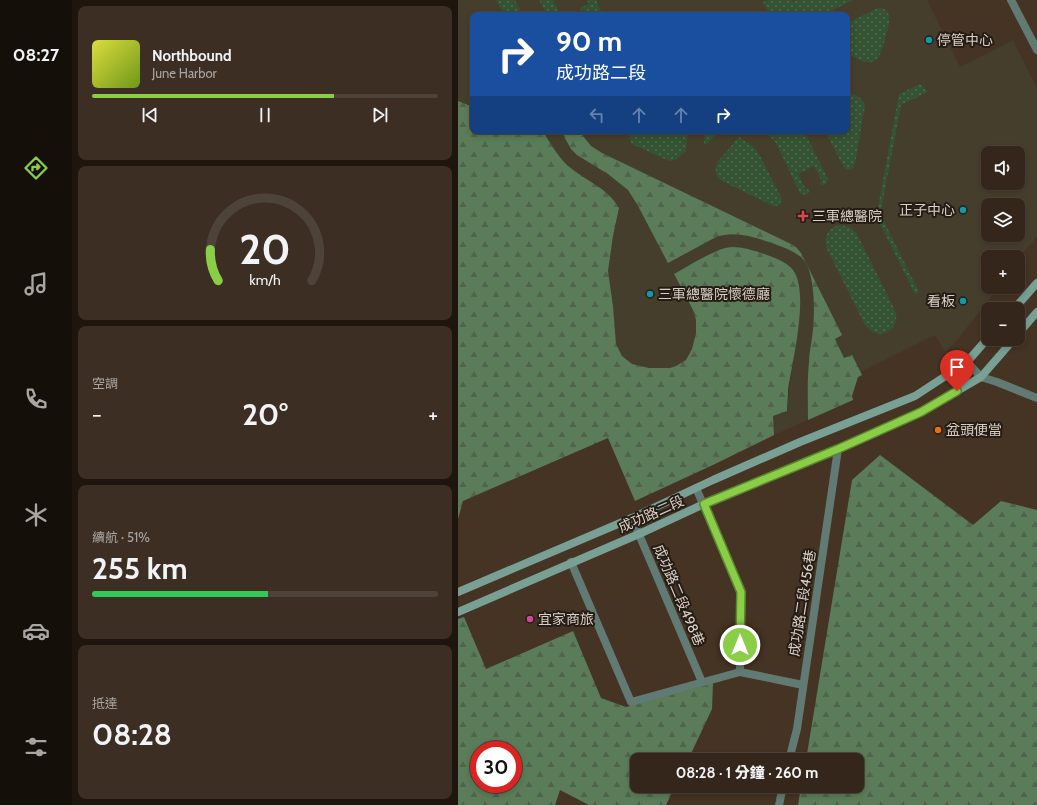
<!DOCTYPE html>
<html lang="zh-TW">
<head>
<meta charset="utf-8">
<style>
	:root { --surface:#34261a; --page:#3c2e23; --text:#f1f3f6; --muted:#a9a5a2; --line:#4e4339; --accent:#8ace48 }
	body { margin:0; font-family:Cabin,"Noto Sans TC",sans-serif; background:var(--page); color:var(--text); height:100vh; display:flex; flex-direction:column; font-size:15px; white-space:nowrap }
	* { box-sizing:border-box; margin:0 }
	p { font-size:13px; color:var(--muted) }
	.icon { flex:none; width:22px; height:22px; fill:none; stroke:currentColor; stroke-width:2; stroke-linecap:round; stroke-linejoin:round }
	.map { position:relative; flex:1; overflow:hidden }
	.panel { display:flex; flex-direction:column; gap:6px; padding:6px; background:#1d150e; width:386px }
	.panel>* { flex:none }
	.banner { position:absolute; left:12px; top:12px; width:380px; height:122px; border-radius:8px; box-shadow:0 2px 6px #0003,0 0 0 1px var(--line); background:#1a4fa0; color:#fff; overflow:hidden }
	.fabs { position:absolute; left:523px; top:146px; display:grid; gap:8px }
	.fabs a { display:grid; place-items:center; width:44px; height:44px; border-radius:8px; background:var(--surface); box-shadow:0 2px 6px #0003,0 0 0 1px var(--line); font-size:20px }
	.speed { position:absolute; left:12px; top:741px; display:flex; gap:8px; font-size:20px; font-weight:700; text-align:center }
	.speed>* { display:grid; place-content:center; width:52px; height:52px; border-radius:50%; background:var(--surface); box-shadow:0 2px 6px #0003,0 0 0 1px var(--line); line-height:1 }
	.speed .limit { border:6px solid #d22; background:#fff; color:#111 }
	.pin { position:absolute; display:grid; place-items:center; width:34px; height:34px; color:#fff; margin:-41px -17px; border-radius:50% 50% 50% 0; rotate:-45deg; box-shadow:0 0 4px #0007 }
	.pin .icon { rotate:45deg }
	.me { position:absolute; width:44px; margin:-22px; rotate:0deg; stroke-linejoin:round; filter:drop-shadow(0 0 3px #0008) }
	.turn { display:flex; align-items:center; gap:14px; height:84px; padding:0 20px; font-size:18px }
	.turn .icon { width:52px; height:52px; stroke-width:2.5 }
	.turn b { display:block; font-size:28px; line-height:34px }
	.lanes { display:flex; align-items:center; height:38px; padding:0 20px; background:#0003; justify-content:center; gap:20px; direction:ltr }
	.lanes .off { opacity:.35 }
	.big { font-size:30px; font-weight:800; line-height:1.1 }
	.panel .card { flex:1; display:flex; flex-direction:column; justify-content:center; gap:6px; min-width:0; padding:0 14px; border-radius:8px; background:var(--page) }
	.panel .dial { align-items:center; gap:0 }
	.dial svg { height:104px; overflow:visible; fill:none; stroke:var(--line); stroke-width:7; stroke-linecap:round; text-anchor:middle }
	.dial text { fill:var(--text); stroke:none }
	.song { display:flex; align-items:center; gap:12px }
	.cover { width:48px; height:48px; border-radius:6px; background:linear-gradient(135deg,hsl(60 70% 55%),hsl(80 70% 35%)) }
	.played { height:4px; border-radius:2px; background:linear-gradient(90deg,var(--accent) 70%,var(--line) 70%) }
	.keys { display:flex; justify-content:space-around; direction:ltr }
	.heat { display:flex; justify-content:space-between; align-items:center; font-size:22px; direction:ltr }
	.charge { height:6px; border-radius:3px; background:linear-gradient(90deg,#34c759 51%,var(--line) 0) }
	.trip { position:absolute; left:172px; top:753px; width:234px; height:40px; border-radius:8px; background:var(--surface); box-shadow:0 2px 6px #0003,0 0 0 1px var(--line); font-weight:800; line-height:40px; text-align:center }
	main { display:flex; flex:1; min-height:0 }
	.menu { display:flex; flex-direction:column; width:72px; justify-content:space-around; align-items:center; background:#150f0a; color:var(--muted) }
	.menu .icon { width:28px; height:28px }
	.menu .selected { color:var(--accent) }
	.menu b { font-size:18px; color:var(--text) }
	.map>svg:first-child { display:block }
	.medical { fill:#463e2d; fill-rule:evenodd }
	.grass { fill:url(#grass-dots) }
	.forest { fill:url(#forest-firs); fill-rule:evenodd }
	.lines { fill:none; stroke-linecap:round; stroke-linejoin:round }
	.street { stroke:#627a74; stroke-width:8 }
	.secondary { stroke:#78a095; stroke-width:8 }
	.route-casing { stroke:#5a862f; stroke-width:10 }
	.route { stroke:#8ace48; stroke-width:7 }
	.culture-dot { fill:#0f9aa8; stroke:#251d15; stroke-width:1.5 }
	.health-dot { fill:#e0444e; stroke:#251d15; stroke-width:1.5 }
	.food-dot { fill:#e8710a; stroke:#251d15; stroke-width:1.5 }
	.hotel-dot { fill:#d1479c; stroke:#251d15; stroke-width:1.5 }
	.labels { text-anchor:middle; stroke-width:4; stroke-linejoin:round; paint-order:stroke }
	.poi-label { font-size:14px; fill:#dacfc5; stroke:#251d15; text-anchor:start }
	.street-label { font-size:14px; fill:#dacfc5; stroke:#251d15 }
</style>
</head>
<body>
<main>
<nav class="menu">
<b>08:27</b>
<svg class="icon selected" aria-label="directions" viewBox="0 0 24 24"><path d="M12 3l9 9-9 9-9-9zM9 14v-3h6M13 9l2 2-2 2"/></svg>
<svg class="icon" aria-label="music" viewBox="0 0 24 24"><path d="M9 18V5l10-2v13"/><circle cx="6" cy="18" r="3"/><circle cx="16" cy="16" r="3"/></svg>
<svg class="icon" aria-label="phone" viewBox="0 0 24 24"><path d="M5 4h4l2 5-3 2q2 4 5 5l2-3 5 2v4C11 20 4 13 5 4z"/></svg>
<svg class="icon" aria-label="climate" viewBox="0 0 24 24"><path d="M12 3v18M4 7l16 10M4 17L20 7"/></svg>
<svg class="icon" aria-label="car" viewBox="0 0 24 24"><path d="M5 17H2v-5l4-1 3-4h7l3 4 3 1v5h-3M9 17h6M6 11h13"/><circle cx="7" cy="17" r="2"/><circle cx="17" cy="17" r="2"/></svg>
<svg class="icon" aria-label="filters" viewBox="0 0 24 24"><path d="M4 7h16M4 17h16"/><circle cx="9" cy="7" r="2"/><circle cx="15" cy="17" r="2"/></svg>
</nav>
<section class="panel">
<div class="card">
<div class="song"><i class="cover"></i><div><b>Northbound</b><p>June Harbor</p></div></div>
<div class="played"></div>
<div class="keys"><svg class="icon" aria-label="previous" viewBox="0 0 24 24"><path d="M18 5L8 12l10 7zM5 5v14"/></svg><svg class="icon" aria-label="pause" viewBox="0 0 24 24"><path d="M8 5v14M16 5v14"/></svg><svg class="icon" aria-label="next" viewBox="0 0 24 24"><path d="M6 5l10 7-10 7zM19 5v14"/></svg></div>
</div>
<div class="card dial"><svg viewBox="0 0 100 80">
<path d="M14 69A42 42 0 1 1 86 69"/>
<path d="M14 69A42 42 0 0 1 8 45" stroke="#8ace48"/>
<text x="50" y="56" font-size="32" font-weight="700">20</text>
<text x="50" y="72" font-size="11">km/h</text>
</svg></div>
<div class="card"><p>空調</p>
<div class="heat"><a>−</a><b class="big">20°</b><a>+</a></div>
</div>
<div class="card"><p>續航 · 51%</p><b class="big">255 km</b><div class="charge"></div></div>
<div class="card"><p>抵達</p><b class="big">08:28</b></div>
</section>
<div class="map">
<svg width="579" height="805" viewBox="0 0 579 805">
	<defs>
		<pattern id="grass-dots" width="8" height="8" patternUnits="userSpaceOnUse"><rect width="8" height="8" fill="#345333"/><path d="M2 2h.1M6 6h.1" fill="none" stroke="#516b4f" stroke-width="1.8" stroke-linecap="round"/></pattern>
		<pattern id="forest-firs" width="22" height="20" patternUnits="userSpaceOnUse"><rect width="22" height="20" fill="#5a7c58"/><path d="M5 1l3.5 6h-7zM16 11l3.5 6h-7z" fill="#50634c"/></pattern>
	</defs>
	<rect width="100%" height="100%" fill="#453323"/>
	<path class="medical" d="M0,0H469L502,67L555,40L579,89V237L560,258V257H530V287H535L534,296L499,340L487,352L477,335L403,372L404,375L400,377L394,396L395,400L316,435L315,416L329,411L331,390L342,316V295L339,276L266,249L256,253L216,275L235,310L238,320V333L234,349L228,360L218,366L212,368H191L174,364L164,356L158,344L155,306L150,271L155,236L161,208L146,190L114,169L98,153L86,133L83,131H389V15H15V107L0,101ZM530,153H560V183H530ZM530,205H560V235H530Z"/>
	<path class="grass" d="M38,0H57L64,15H46Z
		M81,0H95L103,15H89Z
		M129,0H138L145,15H125L122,8L131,4Z
		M310,0H335V2L339,0H395L365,15H331L316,11L310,13L305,2Z
		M420,8C424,8 428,9 430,13C433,20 430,28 428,35C421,65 416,69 389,53V23Z
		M462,84L464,85L470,92L443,105L423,210L425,219L461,292L457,294L420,220L419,213L441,94Z
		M389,94C398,94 403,97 407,105L397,164L394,169L390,170L386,168L367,131H389Z
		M175,131H230L228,151L218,160L211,161L174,144C171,139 171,135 175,131Z
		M247,131H261L248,145L246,144Z
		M307,131H346L370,179L368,184L363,186L362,183L364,181L356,166L340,174L348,190L350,189L352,192L347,195L342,193L318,143Z
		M281,137L296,147L301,154L324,199L321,206H315L262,180C252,167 261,160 270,150C274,146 277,141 281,137Z
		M381,225L392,227L399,234L437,310C444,331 420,343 407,325L369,249C365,237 370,228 381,225Z"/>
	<path class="forest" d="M0,101L15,107V131H83L86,133C94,146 102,160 114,169C132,183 148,187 161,208L155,236L150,271L155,306L158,344L164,356L174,364L191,368H212L218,366L228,360L234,349L238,333V320L235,310L216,274C229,267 260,247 274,247C285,247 298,251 309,255C318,258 330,263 335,270C352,292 334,363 330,390C330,397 329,404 329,411L315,416L316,435L257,464L177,501L150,438L5,501L0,519Z
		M103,131H121L133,146L144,153L337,246L343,253L384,335L377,339L386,358L394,355L404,375L400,377L394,396L395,400L350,420C350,400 349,381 351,362C351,354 353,346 354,338C357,319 358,276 346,260C338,251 322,246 311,242C294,236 275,231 258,237L210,263L179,204L170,190L150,174L119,155L113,149Z
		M422,455L515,525L543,501L579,510V805H340L343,786H399V760H348L394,480Z
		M6,617L28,669L115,631L143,698L168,707L255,683L254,709L230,760H179V786H217L208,805H131L102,790L97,805H0V619ZM21,750H55V784H21Z"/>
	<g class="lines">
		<path class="street" d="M553,0L579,50
			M509,362L523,377L539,382L579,398
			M238,488L283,591L282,672
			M174,518L244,682
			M113,562L173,702L282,672L345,685
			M331,760L339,729L380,449
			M321,805L325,786"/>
		<path class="secondary" d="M556,309L579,283
			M560,334L579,312
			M0,592L174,518L255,480L342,442L457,396L509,362L530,338
			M0,612L181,534L246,504L380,449L463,412L523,377L556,339"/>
	</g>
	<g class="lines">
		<defs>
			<path id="route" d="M282,645L283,592L246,504L380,449L463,412L499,391"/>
		</defs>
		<use href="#route" class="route-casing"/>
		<use href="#route" class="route"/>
	</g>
	<g class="culture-dot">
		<circle cx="471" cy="40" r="4"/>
		<circle cx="505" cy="210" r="4"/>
		<circle cx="192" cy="294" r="4"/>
		<circle cx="505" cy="301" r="4"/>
	</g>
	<path class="health-dot" d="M343 210h4v4h4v4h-4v4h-4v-4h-4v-4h4z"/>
	<circle class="food-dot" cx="480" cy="430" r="4"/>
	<circle class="hotel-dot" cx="72" cy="619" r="4"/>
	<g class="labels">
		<g class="poi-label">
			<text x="479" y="45">停管中心</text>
			<text x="497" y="215" text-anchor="end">正子中心</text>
			<text x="354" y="221">三軍總醫院</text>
			<text x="200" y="299">三軍總醫院懷德廳</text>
			<text x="497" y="306" text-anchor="end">看板</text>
			<text x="488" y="435">盆頭便當</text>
			<text x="80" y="624">宜家商旅</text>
		</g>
		<g class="street-label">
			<text transform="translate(193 514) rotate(-24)" y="5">成功路二段</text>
			<text transform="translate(221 595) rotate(67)" y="5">成功路二段498巷</text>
			<text transform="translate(344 603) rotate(-81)" y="5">成功路二段456巷</text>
		</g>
	</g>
</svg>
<div class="fabs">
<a><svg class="icon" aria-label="sound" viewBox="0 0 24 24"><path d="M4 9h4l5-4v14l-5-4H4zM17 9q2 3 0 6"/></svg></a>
<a><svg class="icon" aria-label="layers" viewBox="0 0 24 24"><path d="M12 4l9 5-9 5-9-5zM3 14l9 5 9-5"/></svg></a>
<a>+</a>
<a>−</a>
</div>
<div class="speed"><div class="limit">30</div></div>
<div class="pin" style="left:499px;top:391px;background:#d93025"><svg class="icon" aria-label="arrive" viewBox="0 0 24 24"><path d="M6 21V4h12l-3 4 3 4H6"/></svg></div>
<svg class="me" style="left:282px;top:645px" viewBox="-20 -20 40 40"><circle r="17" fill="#8ace48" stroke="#fff" stroke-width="3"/><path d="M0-11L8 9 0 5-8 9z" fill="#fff"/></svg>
<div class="trip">08:28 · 1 分鐘 · 260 m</div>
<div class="banner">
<div class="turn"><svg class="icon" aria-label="right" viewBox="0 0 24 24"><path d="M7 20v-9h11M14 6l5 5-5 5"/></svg><div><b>90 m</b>成功路二段</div></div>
<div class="lanes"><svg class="icon off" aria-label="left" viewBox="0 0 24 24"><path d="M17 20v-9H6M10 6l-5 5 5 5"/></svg><svg class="icon off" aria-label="ahead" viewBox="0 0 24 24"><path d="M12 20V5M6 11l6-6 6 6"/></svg><svg class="icon off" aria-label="ahead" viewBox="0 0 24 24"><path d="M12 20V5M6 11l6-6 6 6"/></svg><svg class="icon" aria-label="right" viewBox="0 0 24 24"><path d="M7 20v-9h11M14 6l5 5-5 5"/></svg></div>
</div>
</div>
</main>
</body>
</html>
